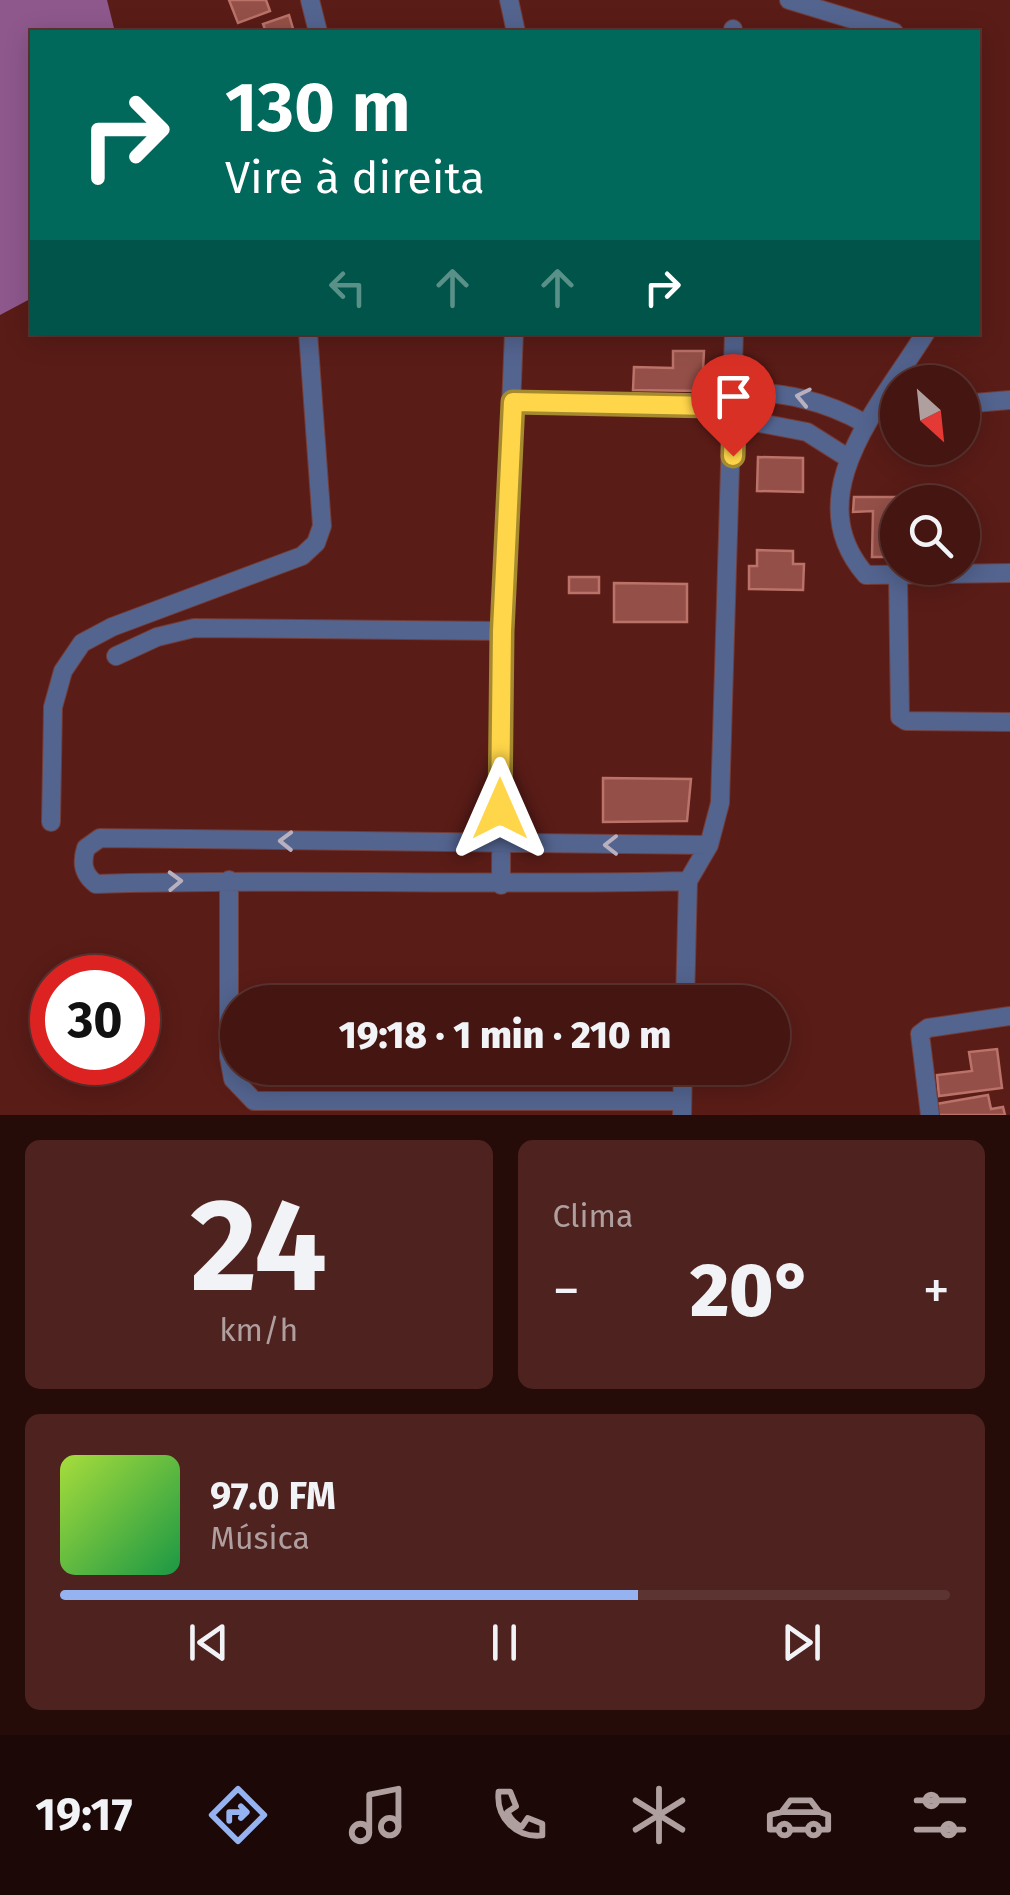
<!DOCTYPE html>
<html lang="pt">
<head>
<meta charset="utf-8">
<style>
	:root { --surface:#441511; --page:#4e221f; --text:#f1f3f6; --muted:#af9f9f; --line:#5c3431; --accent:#95b2f1 }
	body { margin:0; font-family:"Fira Sans",sans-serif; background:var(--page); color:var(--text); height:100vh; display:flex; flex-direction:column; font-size:38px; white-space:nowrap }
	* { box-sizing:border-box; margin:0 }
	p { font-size:32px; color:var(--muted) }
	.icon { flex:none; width:55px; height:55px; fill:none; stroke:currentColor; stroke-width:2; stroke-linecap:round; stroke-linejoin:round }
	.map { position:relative; height:1115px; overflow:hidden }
	.sheet { display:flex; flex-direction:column; gap:25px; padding:25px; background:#250c09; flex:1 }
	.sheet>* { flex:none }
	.top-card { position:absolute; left:30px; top:30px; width:950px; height:305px; border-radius:0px; box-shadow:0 5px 25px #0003,0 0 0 2px var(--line); background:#00695c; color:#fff; overflow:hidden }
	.needle { width:65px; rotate:153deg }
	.fabs { position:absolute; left:880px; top:365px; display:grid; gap:20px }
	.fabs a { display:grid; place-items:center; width:100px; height:100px; border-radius:50%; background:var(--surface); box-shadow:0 5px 25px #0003,0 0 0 2px var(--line); font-size:50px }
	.speed { position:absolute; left:30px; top:955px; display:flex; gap:20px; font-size:50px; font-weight:700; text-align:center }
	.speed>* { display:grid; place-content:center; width:130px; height:130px; border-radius:50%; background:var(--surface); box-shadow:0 5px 25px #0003,0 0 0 2px var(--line); line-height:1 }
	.speed .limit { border:15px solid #d22; background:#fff; color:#111 }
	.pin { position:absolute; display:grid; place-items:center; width:85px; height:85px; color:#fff; margin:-102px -42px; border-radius:50% 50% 50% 0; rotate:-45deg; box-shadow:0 0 10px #0007 }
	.pin .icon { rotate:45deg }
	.me { position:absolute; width:110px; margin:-55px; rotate:0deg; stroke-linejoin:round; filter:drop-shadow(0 0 8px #0008) }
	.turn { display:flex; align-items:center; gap:35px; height:210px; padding:0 30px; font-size:45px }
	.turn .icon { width:130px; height:130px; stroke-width:2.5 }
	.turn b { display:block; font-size:70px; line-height:85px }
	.lanes { display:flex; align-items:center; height:95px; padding:0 30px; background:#0003; justify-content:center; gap:50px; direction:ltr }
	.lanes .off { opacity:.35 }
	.big { font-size:75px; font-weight:800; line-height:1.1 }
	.sheet .tile { flex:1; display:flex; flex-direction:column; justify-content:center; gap:15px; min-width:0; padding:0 35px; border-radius:15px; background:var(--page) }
	.sheet .dial { align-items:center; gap:0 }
	.dial b { font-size:130px; line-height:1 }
	.song { display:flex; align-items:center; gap:30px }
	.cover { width:120px; height:120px; border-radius:15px; background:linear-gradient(135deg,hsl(80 70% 55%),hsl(140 70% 35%)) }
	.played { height:10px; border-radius:5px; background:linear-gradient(90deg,var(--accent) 65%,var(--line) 65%) }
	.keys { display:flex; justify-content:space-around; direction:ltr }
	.heat { display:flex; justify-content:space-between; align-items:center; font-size:55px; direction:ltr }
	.sheet .tiles { flex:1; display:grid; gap:25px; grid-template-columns:1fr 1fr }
	.tile:last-child { grid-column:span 2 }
	.trip { position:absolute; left:220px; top:985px; width:570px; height:100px; border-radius:50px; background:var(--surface); box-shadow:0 5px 25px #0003,0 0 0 2px var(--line); font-weight:800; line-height:100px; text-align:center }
	.tabs { display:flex; height:160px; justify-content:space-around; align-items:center; background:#1b0807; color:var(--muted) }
	.tabs .icon { width:70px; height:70px }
	.tabs .current { color:var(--accent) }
	.tabs b { font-size:45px; color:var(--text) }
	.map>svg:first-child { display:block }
	.forest { fill:#8e588d }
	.building { fill:#945048; stroke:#ba7269; stroke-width:2.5 }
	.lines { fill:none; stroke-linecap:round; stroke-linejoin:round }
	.minor-casing { stroke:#743c37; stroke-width:20 }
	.minor { stroke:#53648f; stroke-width:18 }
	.oneway { stroke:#b8b0bf }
	.route-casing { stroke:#a68a30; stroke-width:25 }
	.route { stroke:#ffd54a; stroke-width:18 }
</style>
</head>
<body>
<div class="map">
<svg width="1010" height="1115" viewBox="0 0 1010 1115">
	<rect width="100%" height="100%" fill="#5a1c17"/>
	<path class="forest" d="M0,0H107L115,32H32V298L0,315Z"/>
	<path class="building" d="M229,0H266L270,11L238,23Z
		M289,15L294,32H266L263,24Z
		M673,351H704L702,391L633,390L634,367L673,368Z
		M758,457L803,458V492L757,491Z
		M854,497H907V502H898V557H872L873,511L853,512Z
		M962,511H974L973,552H962Z
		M757,550L793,551V564H804L803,590L749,589V566H757Z
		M569,577H599V593H569Z
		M614,583L687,584V622H614Z
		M603,778L691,779L687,821L603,822Z
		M997,1049L1002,1088L939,1096L937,1075L972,1071L969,1052Z
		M988,1095L991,1109L1003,1107L1005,1115H938L936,1104Z"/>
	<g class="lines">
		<defs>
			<path id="minor" d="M310,0L318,32
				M509,0L516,32
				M789,0L894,32
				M733,29V32
				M926,332C882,404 796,495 866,575L1010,573
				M725,397L734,390C784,393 822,399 866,424
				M513,402L712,406L734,418L807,432L848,458
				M962,404L1010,400
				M898,576L900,717L906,721L1010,722
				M116,656L157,637L194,628L502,631
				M51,822L53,707L63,671L82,643L112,627L302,556L316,543L322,526L308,332
				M229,880V1057L233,1079L254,1101H682
				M688,881C491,886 293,878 96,884C83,874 81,863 86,848L100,838L709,845
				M501,885L502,631L514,332
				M685,1002L688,881L709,845L720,803L734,332
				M682,1115L683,1068
				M930,1115L920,1034L928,1028L1010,1016"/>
		</defs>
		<use href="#minor" class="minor-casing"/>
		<use href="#minor" class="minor"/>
	</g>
	<defs><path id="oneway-chevron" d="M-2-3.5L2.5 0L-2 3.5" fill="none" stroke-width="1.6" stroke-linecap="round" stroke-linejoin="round" transform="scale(2.5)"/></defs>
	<g class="oneway">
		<use href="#oneway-chevron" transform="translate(803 397) rotate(-168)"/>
		<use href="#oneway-chevron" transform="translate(286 841) rotate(-179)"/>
		<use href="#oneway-chevron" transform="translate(611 845) rotate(180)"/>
		<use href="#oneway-chevron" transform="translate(175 881) rotate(-2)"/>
	</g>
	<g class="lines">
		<defs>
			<path id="route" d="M500,809L502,631L513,402L712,406L734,418L733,456"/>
		</defs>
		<use href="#route" class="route-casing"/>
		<use href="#route" class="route"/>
	</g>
</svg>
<div class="fabs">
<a><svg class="needle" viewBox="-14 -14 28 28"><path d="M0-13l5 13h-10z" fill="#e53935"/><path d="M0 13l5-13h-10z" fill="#af9f9f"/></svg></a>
<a><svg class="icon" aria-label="search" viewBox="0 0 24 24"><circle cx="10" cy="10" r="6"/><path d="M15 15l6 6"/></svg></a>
</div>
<div class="speed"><div class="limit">30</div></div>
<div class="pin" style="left:733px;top:456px;background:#d93025"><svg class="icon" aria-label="arrive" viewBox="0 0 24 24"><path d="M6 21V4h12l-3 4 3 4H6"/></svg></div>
<svg class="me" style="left:500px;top:809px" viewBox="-20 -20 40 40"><path d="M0-17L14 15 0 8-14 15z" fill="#ffd54a" stroke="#fff" stroke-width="4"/></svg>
<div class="trip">19:18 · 1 min · 210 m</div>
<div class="top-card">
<div class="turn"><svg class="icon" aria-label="right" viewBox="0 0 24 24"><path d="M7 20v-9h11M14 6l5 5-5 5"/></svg><div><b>130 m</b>Vire à direita</div></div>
<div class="lanes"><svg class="icon off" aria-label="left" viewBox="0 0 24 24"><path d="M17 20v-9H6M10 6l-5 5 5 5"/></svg><svg class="icon off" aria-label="ahead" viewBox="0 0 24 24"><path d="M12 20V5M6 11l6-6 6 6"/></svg><svg class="icon off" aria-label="ahead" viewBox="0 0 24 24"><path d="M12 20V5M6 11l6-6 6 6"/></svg><svg class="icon" aria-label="right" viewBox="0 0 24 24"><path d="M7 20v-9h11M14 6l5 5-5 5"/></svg></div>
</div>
</div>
<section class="sheet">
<div class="tiles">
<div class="tile dial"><b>24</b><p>km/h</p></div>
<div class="tile"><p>Clima</p>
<div class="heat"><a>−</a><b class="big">20°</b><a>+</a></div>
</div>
<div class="tile">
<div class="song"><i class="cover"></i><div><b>97.0 FM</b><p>Música</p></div></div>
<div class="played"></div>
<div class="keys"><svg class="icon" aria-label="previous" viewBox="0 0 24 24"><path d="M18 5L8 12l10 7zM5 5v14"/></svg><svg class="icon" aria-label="pause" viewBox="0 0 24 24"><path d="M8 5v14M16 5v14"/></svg><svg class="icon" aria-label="next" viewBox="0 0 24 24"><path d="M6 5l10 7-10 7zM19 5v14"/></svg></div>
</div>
</div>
</section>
<nav class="tabs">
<b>19:17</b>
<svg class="icon current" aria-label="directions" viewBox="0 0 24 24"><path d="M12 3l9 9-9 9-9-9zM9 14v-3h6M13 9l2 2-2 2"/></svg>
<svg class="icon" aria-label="music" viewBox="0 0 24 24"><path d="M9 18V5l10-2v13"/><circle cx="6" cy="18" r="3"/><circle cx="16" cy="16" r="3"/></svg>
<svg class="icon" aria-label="phone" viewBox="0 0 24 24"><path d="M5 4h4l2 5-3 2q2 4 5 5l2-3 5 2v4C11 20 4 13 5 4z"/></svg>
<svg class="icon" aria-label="climate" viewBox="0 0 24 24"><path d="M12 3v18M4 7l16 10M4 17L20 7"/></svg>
<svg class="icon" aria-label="car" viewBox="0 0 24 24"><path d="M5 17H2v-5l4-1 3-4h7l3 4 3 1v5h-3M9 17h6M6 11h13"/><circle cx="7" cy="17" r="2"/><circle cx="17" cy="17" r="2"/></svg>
<svg class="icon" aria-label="filters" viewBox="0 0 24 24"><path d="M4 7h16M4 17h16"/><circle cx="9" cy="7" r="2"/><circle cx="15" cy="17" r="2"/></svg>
</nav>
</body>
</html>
